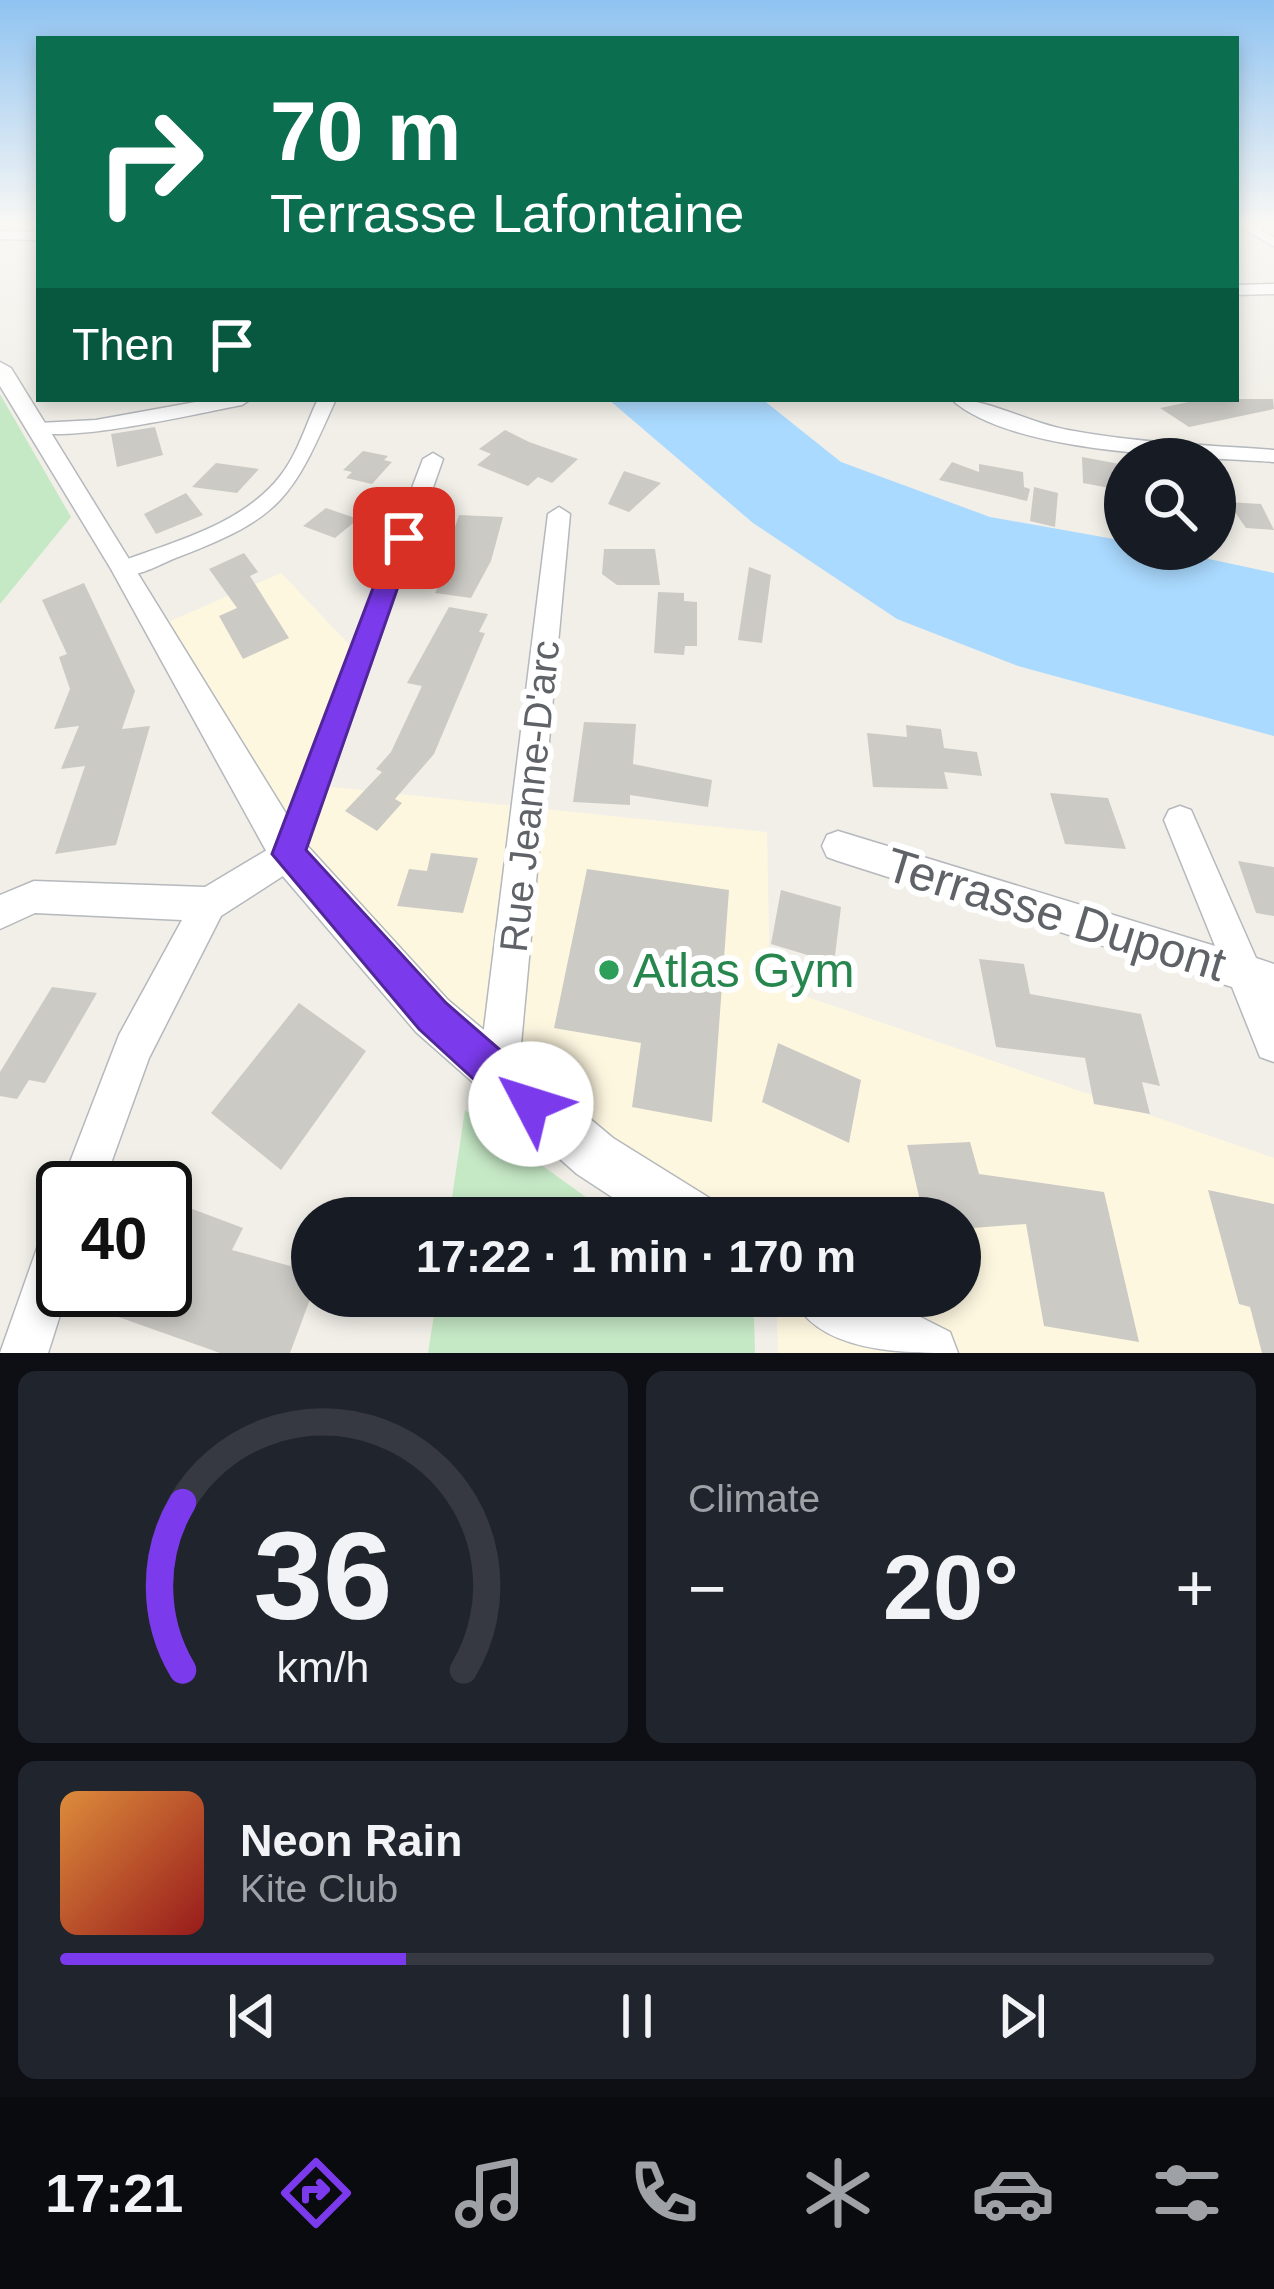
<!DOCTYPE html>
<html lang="en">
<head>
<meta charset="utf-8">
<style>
	:root { --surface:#171b24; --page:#20242c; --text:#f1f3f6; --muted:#9ea1a6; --line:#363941; --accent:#7c3aed }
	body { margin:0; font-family:Arial,sans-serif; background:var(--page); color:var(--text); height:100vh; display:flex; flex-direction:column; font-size:45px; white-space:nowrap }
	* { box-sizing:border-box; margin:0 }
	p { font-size:39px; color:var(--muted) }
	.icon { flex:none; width:66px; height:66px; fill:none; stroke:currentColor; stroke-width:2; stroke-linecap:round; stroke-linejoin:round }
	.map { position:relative; height:1353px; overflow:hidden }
	.panel { display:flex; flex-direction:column; gap:18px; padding:18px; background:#0d0f14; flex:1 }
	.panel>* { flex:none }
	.top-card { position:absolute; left:36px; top:36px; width:1203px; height:366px; border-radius:0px; box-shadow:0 6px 18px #0003; background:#0b6e4f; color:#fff; overflow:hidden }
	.buttons { position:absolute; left:1104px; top:438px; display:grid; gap:24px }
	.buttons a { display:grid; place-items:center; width:132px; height:132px; border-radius:50%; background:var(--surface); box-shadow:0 6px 18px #0003; font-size:60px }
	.speed { position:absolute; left:36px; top:1161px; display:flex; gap:24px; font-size:60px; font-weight:700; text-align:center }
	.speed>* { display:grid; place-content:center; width:156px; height:156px; border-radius:50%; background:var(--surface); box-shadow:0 6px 18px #0003; line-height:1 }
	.speed .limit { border:6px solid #111; border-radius:18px; background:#fff; color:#111 }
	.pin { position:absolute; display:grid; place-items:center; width:102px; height:102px; color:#fff; margin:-51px; border-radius:24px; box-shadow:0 6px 18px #0006 }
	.me { position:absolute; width:132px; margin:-66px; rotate:310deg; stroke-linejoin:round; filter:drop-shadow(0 0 9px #0008) }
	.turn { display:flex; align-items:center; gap:42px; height:252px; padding:0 36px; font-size:54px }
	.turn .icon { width:156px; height:156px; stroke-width:2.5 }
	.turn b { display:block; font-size:84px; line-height:102px }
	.then { display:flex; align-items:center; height:114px; padding:0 36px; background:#0003; gap:24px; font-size:45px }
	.big { font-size:90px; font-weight:700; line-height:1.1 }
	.panel .card { flex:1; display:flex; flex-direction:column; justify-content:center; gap:18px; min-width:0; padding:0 42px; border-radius:18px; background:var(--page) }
	.panel .dial { align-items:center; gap:0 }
	.dial svg { height:312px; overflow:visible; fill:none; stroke:var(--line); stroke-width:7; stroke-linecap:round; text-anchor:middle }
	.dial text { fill:var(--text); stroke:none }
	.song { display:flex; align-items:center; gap:36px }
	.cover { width:144px; height:144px; border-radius:18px; background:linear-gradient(135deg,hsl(30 70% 55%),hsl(0 70% 35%)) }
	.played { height:12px; border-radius:6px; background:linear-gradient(90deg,var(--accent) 30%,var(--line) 30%) }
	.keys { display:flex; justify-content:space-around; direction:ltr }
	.heat { display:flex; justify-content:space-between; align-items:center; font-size:66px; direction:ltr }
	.panel .tiles { flex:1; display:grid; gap:18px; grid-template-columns:1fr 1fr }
	.card:last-child { grid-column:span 2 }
	.trip { position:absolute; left:291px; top:1197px; width:690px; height:120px; border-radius:60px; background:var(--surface); box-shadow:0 6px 18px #0003; font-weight:700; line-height:120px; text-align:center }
	.tabs { display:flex; height:192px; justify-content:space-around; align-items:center; background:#090b0e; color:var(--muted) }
	.tabs .icon { width:84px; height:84px }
	.tabs .on { color:var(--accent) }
	.tabs b { font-size:54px; color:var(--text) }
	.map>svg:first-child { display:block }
	.commercial { fill:#fef7e0 }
	.green { fill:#c5e8c5 }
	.water { fill:#aadaff }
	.building { fill:#cccac5 }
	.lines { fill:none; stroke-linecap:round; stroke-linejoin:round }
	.minor-casing { stroke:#b5b8bc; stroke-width:3 }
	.tertiary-casing { stroke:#b5b8bc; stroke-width:3 }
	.minor { fill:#fff; fill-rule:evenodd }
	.tertiary { fill:#fff; fill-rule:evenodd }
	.route { fill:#7c3aed; stroke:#51269a; stroke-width:3 }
	.leisure-dot { fill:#2e9e5b; stroke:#fff; stroke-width:4.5 }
	.labels { text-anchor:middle; stroke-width:12; stroke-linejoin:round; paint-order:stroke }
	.street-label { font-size:39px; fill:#5f6368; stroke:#fff }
	.near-street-label { font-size:48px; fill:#5f6368; stroke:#fff }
	.near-leisure-label { font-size:48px; fill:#27864d; stroke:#fff; text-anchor:start }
</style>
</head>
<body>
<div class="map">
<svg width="1274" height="1353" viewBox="0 0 1274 1353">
	<rect width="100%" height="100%" fill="#f1efe8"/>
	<path class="commercial" d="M281,573L361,657L322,786L767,832L770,984L1274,1158V1353H778L776,1296H960V1218H692L595,1156L289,854L161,625Z"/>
	<path class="green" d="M0,394L71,517L0,604Z
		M465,1110L615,1218H449Z
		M437,1296H723L754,1318L755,1353H428Z"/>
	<path class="water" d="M608,399H762L841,462L990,517L1125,541V549H1162L1274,573V736L1018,666L897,619L753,523Z"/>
	<path class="building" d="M1203,399H1273L1274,409L1189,427L1160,408Z
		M155,427L163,455L117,467L111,434Z
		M505,430L529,442L578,459L552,483L538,477L528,486L477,465L491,454L479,449Z
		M363,451L388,456L384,460L392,462L372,484L346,478L352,472L343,470Z
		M1082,457L1125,465V491L1083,483Z
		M952,462L979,472V464L1023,472L1024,487L1030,489L1027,501L939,480Z
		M216,463L259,469L237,493L192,487Z
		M624,471L661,483L629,512L608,504Z
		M1034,487L1058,493L1055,527L1030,521Z
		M186,493L203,515L156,534L144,514Z
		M1228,502L1261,504L1274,530L1246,528Z
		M326,508L358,519L335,538L303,526Z
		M459,515L503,517L491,561L471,598L435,593L452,560H444Z
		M604,549H655L660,585H617L602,574Z
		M244,553L258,572L250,576L289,638L243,659L219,616L237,608L209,569Z
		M749,567L771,575L762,643L738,640Z
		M84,583L135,691L122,729L150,726L116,845L55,854L85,766L61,769L79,726L54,729L70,689L59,657L67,654L42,600Z
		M658,592L684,593V601L697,602V646H685L684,655L654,653Z
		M449,607L488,614L479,632L485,633L434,754L395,799L402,803L377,831L345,811L382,772L376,769L391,752L422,686L407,683Z
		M584,722L636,724L633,764L712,780L708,807L630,795V805L573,802Z
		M906,725L941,729L944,748L977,752L982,776L944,772L948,789L873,787L867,733L907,737Z
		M1050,793L1108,798L1126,849L1065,844Z
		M431,853L478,858L463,913L397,906L409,869L427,871Z
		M1238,861L1274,867V916L1256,913Z
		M587,869L729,890L712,1122L632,1107L641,1043L554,1028Z
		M781,890L841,907L834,963L771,944Z
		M979,959L1024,964L1030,994L1141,1014L1160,1086L1142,1082L1150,1114L1094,1104L1085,1058L996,1047Z
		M52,987L97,993L45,1083L29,1080L17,1099L0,1096V1072Z
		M299,1003L366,1051L281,1170L211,1113Z
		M778,1043L861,1080L849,1143L762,1102Z
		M970,1142L979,1174L1104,1192L1139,1342L1044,1326L1026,1224L960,1229V1218H924L907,1145Z
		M1208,1190L1274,1204V1353H1262L1250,1307L1239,1304Z
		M171,1201L243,1228L232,1250L312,1272V1294L290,1353H220L110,1314L123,1290H165V1213Z"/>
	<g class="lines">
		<defs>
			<path id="minor" d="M1236,225H1251L1274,237V246Z
				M0,231L39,232V240L0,239Z
				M1274,284V294L1236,295V285Z
				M212,399H251L242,405C204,412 55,447 29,429L39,423L96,420Z
				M318,399H336C292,498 283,517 178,557C160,564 136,579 117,575L113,569L117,563C172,542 243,525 281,475C298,453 306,424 318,399Z
				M951,399C990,399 1028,423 1068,430C1136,443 1205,445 1274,450V462C1191,456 1012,455 951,399Z
				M433,453L443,459L300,865L221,916L149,1058L102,1188H63V1196L60,1188L119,1035L182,920L35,913L0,929V895L34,881L205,887L277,844L423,459Z
				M559,507L570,514L518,1077L512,1091L498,1097L484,1091L478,1077L548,514Z
				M1180,806L1191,810L1256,958L1274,964V1062L1260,1057L1232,987L838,861L827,857L822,846L827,835L838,831L1215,946L1164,820L1169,810Z
				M63,1214V1290H68L48,1353H0L47,1220Z"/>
			<path id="tertiary" d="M0,362L11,368L303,841L448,1000L613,1138L711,1199L719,1218H644L577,1174L416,1032L275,867L111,569L0,386Z
				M792,1296H879L950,1332L958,1353C902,1353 817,1353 792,1296Z"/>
		</defs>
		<use href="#minor" class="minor-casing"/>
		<use href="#tertiary" class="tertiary-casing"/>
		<use href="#minor" class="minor"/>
		<use href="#tertiary" class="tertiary"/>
	</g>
	<linearGradient id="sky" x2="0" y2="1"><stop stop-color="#8fc3f1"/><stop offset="0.54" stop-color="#f9f8f5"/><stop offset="1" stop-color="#f9f8f5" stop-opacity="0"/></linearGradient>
	<rect width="1274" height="414" fill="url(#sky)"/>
	<path class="route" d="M404,531L415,538L306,850L446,1003L545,1089L551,1104L545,1118L531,1124L516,1118L419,1029L272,854L392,538Z"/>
	<circle class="leisure-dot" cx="609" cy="970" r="12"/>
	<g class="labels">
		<g class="street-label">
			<text transform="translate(529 796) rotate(-84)" y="14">Rue Jeanne-D'arc</text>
		</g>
		<g class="near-street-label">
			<text transform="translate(1056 914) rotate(17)" y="17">Terrasse Dupont</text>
		</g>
		<g class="near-leisure-label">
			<text x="633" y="987">Atlas Gym</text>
		</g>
	</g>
</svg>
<div class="buttons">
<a><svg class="icon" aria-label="search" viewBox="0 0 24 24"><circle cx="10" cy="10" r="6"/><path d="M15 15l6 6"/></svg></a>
</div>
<div class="speed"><div class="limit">40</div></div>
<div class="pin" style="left:404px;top:538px;background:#d93025"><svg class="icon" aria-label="arrive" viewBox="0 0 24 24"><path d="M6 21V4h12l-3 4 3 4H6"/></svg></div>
<svg class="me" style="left:531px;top:1104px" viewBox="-20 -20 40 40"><circle r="19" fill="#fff"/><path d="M0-13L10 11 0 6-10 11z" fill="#7c3aed"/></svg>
<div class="trip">17:22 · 1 min · 170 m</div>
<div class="top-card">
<div class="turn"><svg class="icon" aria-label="right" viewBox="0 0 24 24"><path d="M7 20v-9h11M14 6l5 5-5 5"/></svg><div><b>70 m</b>Terrasse Lafontaine</div></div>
<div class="then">Then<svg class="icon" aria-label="arrive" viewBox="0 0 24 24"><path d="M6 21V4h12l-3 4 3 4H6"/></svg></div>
</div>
</div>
<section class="panel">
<div class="tiles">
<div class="card dial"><svg viewBox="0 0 100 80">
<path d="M14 69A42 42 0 1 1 86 69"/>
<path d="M14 69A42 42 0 0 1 14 26" stroke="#7c3aed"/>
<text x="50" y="56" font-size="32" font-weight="700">36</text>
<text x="50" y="72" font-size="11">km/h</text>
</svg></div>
<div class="card"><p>Climate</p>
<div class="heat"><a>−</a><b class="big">20°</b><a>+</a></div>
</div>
<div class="card">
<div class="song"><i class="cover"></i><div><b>Neon Rain</b><p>Kite Club</p></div></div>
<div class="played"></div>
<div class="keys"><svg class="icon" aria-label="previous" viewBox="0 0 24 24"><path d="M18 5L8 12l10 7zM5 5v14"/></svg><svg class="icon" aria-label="pause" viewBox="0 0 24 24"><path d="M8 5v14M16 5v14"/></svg><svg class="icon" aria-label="next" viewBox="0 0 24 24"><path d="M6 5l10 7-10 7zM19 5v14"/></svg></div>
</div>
</div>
</section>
<nav class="tabs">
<b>17:21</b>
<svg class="icon on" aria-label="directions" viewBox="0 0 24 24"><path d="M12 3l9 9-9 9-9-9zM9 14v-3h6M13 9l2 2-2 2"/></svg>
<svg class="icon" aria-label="music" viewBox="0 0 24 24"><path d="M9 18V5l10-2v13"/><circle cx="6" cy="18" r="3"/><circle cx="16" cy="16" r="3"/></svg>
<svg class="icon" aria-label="phone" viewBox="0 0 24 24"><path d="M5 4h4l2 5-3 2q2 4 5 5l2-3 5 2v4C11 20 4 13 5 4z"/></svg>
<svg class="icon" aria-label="climate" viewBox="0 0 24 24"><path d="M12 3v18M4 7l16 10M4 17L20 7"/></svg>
<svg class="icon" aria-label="car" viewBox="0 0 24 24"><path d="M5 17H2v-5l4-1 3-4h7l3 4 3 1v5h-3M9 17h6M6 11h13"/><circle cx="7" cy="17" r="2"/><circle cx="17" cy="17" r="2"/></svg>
<svg class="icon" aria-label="filters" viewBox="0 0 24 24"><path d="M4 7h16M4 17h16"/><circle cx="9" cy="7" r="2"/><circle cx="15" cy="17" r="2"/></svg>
</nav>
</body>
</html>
